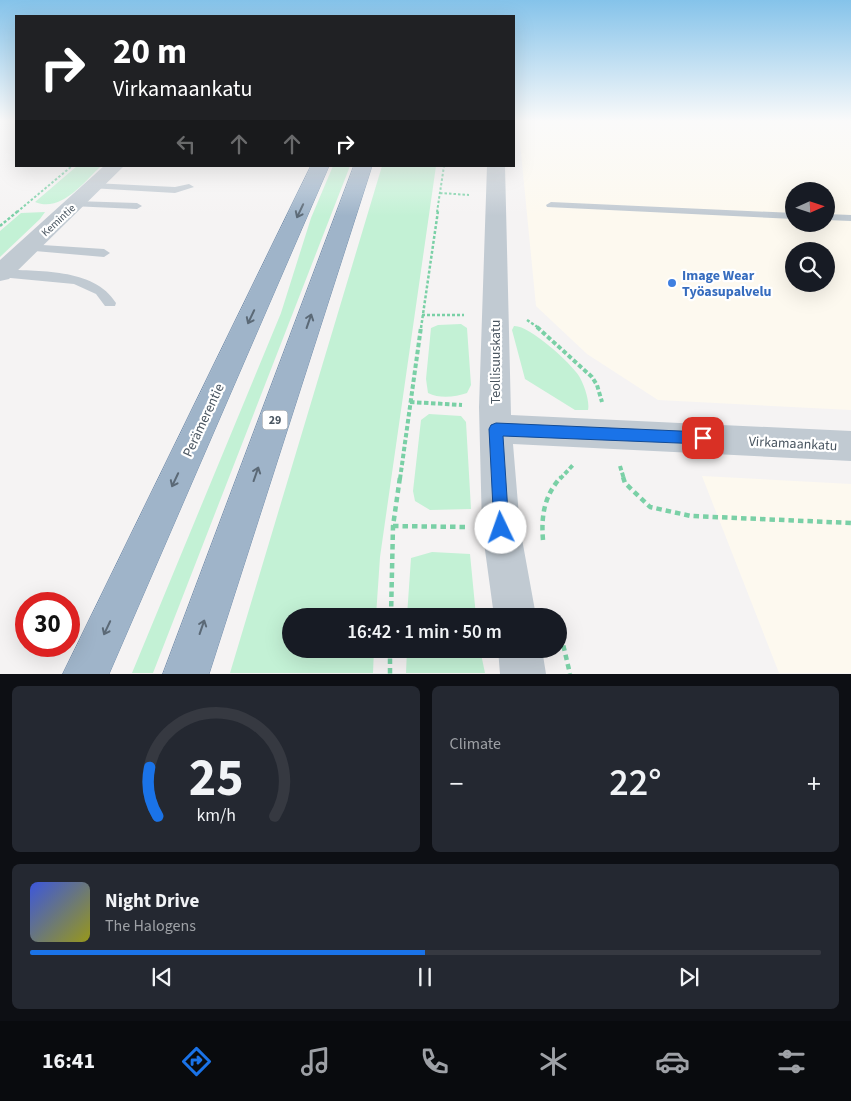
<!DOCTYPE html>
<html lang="en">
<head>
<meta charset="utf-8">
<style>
	:root { --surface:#171b24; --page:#242831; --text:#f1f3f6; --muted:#9ea1a6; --line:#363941; --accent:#1a73e8 }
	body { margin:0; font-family:"Source Sans 3",sans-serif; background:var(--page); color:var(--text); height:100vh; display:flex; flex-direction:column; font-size:19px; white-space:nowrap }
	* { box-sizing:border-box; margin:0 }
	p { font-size:16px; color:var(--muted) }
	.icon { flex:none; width:28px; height:28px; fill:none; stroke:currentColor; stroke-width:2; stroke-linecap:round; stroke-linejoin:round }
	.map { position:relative; height:674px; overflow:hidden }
	.panel { display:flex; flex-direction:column; gap:12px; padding:12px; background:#0d0f14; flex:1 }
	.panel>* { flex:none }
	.banner { position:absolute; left:15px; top:15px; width:500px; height:152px; border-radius:0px; box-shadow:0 5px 20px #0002; background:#202124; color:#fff; overflow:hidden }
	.needle { width:32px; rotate:87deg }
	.buttons { position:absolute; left:785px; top:182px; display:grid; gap:10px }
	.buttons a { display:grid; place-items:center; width:50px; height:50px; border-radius:50%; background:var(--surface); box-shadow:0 5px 20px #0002; font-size:25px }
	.speed { position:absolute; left:15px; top:592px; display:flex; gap:10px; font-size:25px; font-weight:700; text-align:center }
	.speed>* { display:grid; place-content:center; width:65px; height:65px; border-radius:50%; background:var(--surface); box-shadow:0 5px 20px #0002; line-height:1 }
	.speed .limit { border:8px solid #d22; background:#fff; color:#111 }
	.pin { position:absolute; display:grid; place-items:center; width:42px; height:42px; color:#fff; margin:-21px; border-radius:10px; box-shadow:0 2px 8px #0006 }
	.me { position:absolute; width:55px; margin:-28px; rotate:357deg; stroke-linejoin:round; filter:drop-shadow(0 0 4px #0008) }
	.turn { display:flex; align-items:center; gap:18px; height:105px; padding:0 15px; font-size:22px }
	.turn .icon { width:65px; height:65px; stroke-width:2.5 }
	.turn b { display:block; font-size:35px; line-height:42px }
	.lanes { display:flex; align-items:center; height:48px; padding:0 15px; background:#0003; justify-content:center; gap:25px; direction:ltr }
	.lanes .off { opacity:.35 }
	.big { font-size:38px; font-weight:600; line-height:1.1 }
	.panel .card { flex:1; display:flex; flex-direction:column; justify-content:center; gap:8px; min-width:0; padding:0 18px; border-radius:8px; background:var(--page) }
	.panel .dial { align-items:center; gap:0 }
	.dial svg { height:130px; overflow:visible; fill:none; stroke:var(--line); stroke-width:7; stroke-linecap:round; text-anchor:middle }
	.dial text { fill:var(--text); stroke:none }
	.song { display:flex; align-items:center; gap:15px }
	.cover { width:60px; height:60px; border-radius:8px; background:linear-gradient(135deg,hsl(230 70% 55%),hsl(60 70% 35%)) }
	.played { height:5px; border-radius:2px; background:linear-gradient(90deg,var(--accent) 50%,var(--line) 50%) }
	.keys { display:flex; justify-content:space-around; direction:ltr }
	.heat { display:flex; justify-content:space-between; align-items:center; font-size:28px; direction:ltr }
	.panel .tiles { flex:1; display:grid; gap:12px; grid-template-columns:1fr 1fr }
	.card:last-child { grid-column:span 2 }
	.trip { position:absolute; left:282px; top:608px; width:285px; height:50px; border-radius:25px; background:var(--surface); box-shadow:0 5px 20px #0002; font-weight:600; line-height:50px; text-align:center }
	.tab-bar { display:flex; height:80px; justify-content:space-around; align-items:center; background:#090b0e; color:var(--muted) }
	.tab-bar .icon { width:35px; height:35px }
	.tab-bar .active { color:var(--accent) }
	.tab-bar b { font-size:22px; color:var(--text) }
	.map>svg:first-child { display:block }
	.commercial { fill:#fdf9ef; fill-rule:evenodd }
	.green { fill:#c3f1d5 }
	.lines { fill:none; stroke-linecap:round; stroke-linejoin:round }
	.trunk-casing { stroke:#7690ad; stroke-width:1 }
	.path-far3 { stroke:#7ad0a6; stroke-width:2; stroke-dasharray:2.5 2; stroke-linecap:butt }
	.path-far2 { stroke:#7ad0a6; stroke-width:2.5; stroke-dasharray:3 2; stroke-linecap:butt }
	.path-far1 { stroke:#7ad0a6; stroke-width:4; stroke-dasharray:4.5 2.5; stroke-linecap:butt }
	.path { stroke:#7ad0a6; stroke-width:4.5; stroke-dasharray:5.5 4; stroke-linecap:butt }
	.service { fill:#c1cad2; fill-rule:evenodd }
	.minor { fill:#c1cad2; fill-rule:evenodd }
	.trunk { fill:#9fb4c9; fill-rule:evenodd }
	.oneway { stroke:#5b6976 }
	.route { fill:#1a73e8; stroke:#114b97 }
	.shop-dot { fill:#3f7fe0; stroke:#fff; stroke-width:2 }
	.labels { text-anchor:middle; stroke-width:4.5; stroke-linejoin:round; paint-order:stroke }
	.far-street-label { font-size:11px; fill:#4a5661; stroke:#fff }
	.shield { fill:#fff; stroke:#808990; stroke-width:1 }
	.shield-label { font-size:12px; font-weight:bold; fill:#4a5661 }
	.shop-label { font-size:14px; font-weight:bold; fill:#366cbe; stroke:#fff; text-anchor:start }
	.street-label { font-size:14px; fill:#4a5661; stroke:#fff }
</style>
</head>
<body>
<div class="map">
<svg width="851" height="674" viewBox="0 0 851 674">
	<rect width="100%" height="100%" fill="#f5f3f3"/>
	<path class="commercial" d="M518,122H851V410L658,400L587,354L536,306ZM794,191H826V224H794ZM794,251H826V284H794Z
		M702,476L851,484V673H779Z"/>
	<path class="green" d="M77,166H101C84,182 61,213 35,202Z
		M333,166H350L153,673H132L281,313L311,218Z
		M382,166H436L380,557L376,616H291V649H374L373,673H230Z
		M45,212L40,219L0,257V231L21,213Z
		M461,324L467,328L471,385L467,393C455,397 440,399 428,393L426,379L431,328L438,325Z
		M514,326C529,325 571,363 579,376C584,384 590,402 588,410H575L525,379L512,330Z
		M429,414L461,416L466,422L471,509L430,510L415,501L413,491L421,420Z
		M432,552L470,554L476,616H407L411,558Z
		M407,649H480L485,673H406Z"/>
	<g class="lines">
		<defs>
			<path id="trunk" d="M311,166H329L109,674H63Z
				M354,166H372L209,674H163Z"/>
		</defs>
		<use href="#trunk" class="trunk-casing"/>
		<path class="path-far3" d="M440,193L469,195
			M17,212L72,166
			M437,212L444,166"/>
		<path class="path-far2" d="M0,226L18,211
			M422,315H464
			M527,320L539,328
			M421,328L438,211"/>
		<path class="path-far1" d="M537,327L592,377L597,385L602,402
			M410,402L462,405
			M620,466L624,479
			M400,479L421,327
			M560,479L573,465"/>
		<path class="path" d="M623,477L625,483L650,507L691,516L851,523
			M393,526L465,527
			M543,540C541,516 544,496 561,477
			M391,616L393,526L400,477
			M559,627L570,674
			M390,649V674"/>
		<path class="service" d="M93,183L175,187L189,184L194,187L175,193L90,188V184Z
			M75,201L137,203L142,206L137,209L71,206L70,204Z
			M551,202L794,213V219L547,207L546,205Z
			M826,214L851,215V221L826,220Z
			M27,244L104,249L110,253L104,257L23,250L21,248Z
			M0,269C37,272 94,267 116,303L115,306H105L96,294L74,284L0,277Z"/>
		<path class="minor" d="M104,166H124L9,279L0,281V260Z
			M487,166H505L511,415L851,431V461L513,444L520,528L536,616H494L482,528L479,407Z
			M498,649H542L546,674H500Z"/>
		<use href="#trunk" class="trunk"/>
	</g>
	<defs><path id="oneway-shaft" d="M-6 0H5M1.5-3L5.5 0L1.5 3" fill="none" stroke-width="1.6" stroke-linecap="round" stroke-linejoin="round" transform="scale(1.25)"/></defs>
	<g class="oneway">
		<use href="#oneway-shaft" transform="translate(300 211) rotate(115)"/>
		<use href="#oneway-shaft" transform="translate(251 317) rotate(115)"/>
		<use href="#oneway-shaft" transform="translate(309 321) rotate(-71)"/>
		<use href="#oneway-shaft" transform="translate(256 474) rotate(-71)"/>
		<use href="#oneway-shaft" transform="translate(175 480) rotate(115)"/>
		<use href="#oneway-shaft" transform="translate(202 627) rotate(-71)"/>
		<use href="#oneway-shaft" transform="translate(107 628) rotate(115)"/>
	</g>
	<linearGradient id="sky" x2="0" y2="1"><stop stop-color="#85c3ea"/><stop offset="0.56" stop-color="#fafafa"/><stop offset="1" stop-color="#fafafa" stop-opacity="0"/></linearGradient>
	<rect width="851" height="216" fill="url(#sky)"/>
	<path class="route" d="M496,423L703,432L707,434L709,438L707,442L703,444L503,436L509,528L507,534L501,536L496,534L494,528L489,429L491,425Z"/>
	<circle class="shop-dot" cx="672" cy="283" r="5"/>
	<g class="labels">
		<g class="far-street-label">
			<text transform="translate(58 220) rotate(-43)" y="4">Kemintie</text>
		</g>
		<rect class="shield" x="262.5" y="410.5" width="25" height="19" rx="4"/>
		<g class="shield-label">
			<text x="275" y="424">29</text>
		</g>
		<g class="shop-label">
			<text x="682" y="280">Image Wear<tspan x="682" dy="16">Työasupalvelu</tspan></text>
		</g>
		<g class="street-label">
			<text transform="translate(495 362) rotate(-90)" y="5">Teollisuuskatu</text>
			<text transform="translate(203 420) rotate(-65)" y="5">Perämerentie</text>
			<text transform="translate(793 443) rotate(3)" y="5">Virkamaankatu</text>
		</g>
	</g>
</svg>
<div class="buttons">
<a><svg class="needle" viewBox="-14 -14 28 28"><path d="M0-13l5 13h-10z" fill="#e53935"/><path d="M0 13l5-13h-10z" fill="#9ea1a6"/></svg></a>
<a><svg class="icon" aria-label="search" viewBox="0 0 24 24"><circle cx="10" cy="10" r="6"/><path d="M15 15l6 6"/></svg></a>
</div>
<div class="speed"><div class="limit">30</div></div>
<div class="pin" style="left:703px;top:438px;background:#d93025"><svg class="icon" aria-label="arrive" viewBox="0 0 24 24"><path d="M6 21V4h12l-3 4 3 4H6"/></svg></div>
<svg class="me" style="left:501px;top:528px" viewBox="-20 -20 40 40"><circle r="19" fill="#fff"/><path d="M0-13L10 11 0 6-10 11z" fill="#1a73e8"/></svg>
<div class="trip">16:42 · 1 min · 50 m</div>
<div class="banner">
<div class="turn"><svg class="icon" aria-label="right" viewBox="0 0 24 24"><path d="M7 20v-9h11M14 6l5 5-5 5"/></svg><div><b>20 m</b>Virkamaankatu</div></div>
<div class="lanes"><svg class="icon off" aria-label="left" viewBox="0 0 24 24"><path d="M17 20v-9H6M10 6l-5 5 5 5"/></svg><svg class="icon off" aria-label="ahead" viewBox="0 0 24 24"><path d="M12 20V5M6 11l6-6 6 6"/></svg><svg class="icon off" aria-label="ahead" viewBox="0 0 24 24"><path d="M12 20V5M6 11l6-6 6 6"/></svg><svg class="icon" aria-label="right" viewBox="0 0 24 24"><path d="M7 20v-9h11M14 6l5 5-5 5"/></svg></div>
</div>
</div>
<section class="panel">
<div class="tiles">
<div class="card dial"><svg viewBox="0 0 100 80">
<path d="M14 69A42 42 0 1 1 86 69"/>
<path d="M14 69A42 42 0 0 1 9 39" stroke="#1a73e8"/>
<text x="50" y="56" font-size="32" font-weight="700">25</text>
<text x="50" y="72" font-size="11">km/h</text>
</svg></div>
<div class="card"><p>Climate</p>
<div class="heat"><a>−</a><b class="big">22°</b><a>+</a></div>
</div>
<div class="card">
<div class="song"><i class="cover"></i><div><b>Night Drive</b><p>The Halogens</p></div></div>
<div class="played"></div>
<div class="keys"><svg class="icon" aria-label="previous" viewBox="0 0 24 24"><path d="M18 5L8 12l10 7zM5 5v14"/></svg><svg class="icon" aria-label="pause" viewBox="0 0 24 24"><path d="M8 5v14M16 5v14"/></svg><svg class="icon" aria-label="next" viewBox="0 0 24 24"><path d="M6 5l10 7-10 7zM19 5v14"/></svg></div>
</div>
</div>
</section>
<nav class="tab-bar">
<b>16:41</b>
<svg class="icon active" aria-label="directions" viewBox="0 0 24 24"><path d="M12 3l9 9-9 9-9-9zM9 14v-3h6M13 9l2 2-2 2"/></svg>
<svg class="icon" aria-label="music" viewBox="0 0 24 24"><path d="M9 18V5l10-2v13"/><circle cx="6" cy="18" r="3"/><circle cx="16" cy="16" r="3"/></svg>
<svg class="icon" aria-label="phone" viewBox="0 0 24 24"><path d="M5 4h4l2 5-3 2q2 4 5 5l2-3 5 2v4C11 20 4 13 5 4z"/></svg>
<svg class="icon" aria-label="climate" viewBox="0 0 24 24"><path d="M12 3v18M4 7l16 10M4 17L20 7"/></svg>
<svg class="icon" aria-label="car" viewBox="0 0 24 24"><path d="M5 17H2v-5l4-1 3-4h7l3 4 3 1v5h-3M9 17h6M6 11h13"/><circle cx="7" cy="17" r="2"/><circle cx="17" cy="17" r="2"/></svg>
<svg class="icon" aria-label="filters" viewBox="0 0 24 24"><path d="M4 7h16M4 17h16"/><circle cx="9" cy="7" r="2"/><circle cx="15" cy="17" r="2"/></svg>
</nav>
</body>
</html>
